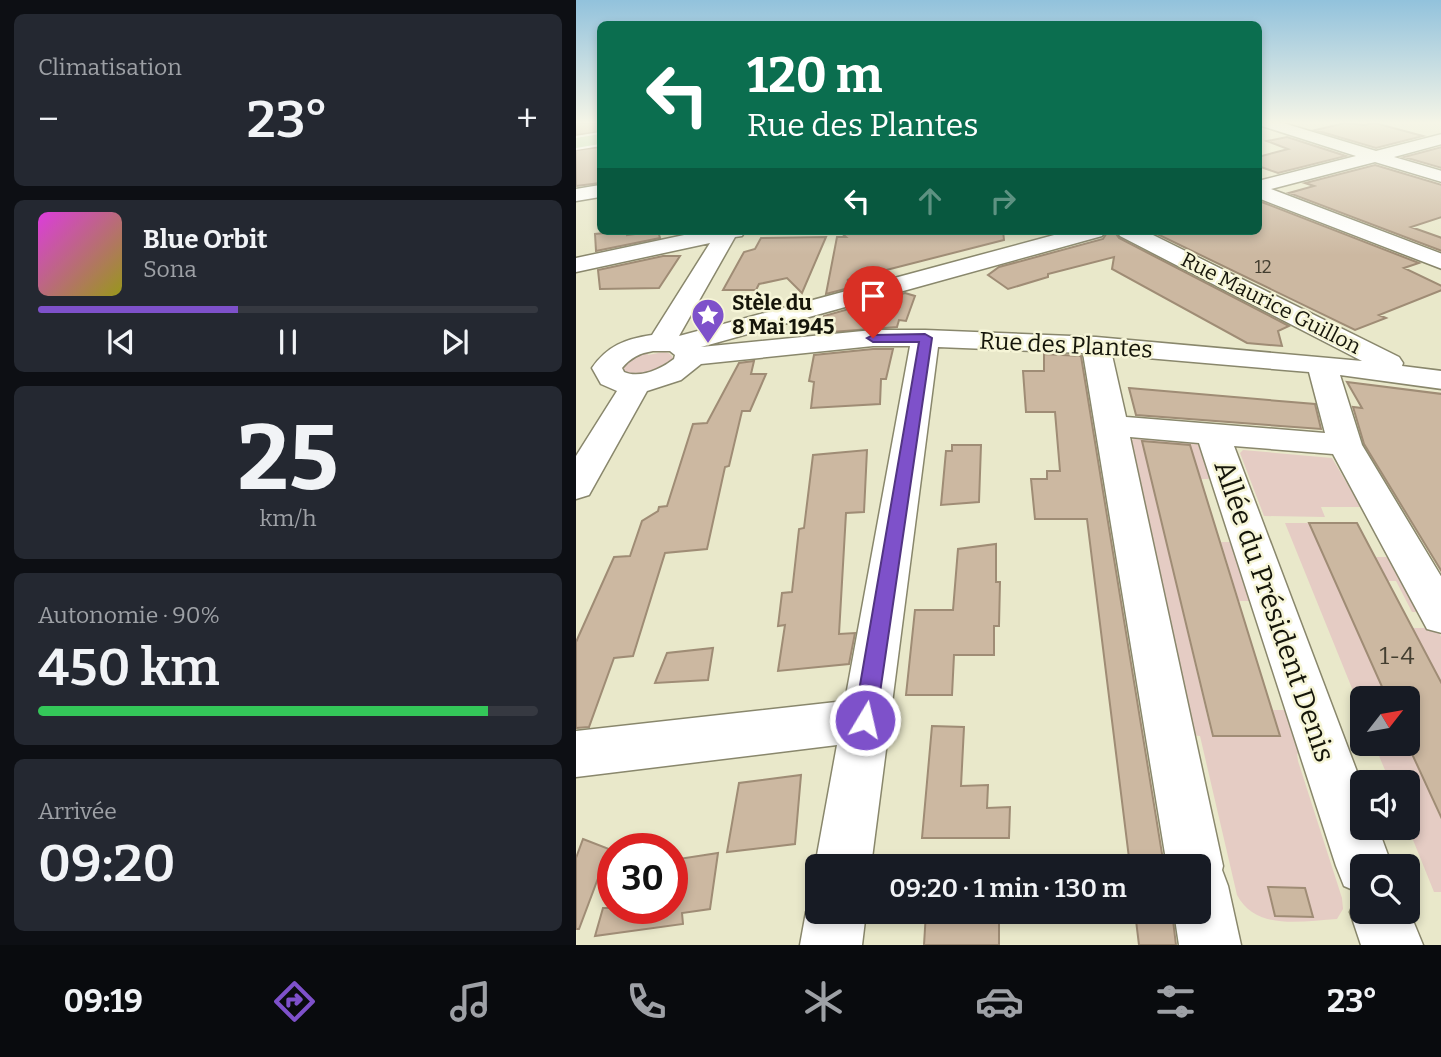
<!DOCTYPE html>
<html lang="fr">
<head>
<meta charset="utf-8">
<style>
	:root { --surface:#171b24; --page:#242831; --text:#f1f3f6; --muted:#9ea1a6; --line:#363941; --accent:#7e51ca }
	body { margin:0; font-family:Bitter,serif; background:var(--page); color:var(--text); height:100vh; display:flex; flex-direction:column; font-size:26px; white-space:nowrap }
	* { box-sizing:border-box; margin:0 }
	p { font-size:23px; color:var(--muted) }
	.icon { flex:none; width:38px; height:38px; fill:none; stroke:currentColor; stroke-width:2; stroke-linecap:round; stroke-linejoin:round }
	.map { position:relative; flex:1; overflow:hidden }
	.sheet { display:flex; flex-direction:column; gap:14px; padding:14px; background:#0d0f14; width:576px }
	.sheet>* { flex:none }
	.banner { position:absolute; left:21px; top:21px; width:665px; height:214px; border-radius:10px; box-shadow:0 4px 10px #0003; background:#0b6e4f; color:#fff; overflow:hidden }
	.needle { width:46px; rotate:59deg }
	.fabs { position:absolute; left:774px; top:686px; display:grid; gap:14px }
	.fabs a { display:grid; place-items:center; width:70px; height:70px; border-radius:10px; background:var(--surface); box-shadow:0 4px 10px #0003; font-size:35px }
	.speed { position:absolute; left:21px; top:833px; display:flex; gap:14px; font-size:35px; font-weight:700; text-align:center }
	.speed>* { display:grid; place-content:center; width:91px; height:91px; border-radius:50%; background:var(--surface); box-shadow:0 4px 10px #0003; line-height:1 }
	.speed .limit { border:10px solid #d22; background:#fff; color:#111 }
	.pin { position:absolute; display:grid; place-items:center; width:60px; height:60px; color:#fff; margin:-72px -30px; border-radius:50% 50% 50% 0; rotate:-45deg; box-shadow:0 0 7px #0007 }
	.pin .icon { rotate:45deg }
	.me { position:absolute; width:77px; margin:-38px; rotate:9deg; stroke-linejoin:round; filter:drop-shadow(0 0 5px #0008) }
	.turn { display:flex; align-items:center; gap:24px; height:147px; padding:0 35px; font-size:32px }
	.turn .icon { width:91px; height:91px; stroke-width:2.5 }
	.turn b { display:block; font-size:49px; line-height:60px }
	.lanes { display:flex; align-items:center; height:66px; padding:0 35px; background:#0003; justify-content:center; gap:35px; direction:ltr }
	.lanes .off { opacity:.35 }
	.big { font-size:52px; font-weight:600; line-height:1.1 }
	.sheet .card { flex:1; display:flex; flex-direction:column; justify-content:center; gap:10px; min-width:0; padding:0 24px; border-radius:10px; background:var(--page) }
	.sheet .dial { align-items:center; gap:0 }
	.dial b { font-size:91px; line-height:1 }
	.song { display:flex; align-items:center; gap:21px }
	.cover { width:84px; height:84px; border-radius:10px; background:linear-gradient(135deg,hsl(300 70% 55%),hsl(60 70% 35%)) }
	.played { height:7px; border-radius:4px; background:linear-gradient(90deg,var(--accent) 40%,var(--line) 40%) }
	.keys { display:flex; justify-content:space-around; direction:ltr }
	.heat { display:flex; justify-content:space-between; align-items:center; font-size:38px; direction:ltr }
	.charge { height:10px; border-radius:5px; background:linear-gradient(90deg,#34c759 90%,var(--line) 0) }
	.trip { position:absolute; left:229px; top:854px; width:406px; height:70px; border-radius:10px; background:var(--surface); box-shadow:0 4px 10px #0003; font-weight:600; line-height:70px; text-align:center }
	.menu { display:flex; height:112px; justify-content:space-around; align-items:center; background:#090b0e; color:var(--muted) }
	.menu .icon { width:49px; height:49px }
	.menu .selected { color:var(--accent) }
	.menu b { font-size:32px; color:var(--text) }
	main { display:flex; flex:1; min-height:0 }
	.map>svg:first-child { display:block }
	.green { fill:#e5ccc4 }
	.building { fill:#ccb8a1; stroke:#9f8c75; stroke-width:2 }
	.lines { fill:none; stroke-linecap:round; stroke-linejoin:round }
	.minor-casing { stroke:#89876c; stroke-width:3 }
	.major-casing { stroke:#fff; stroke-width:4 }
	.minor { fill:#fff; fill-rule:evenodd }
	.major { fill:#bfdfb6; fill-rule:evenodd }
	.route { fill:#7e51ca; stroke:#523583; stroke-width:2 }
	.labels { text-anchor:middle; stroke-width:5; stroke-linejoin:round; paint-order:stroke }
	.far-number-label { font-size:18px; fill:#433e30 }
	.far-poi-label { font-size:21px; font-weight:bold; fill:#15150a; stroke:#f6f5d7; text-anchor:start }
	.far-street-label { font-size:21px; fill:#15150a; stroke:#f6f5d7 }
	.street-label { font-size:24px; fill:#15150a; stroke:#f6f5d7 }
	.near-number-label { font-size:24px; fill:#433e30 }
	.near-street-label { font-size:28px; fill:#15150a; stroke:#f6f5d7 }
</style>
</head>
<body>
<main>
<section class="sheet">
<div class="card"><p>Climatisation</p>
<div class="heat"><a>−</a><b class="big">23°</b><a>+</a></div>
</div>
<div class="card">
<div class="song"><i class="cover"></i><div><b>Blue Orbit</b><p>Sona</p></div></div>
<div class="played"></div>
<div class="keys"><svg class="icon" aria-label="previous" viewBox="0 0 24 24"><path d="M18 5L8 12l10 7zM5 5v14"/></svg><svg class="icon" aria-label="pause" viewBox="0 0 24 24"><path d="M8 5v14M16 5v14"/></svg><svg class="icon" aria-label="next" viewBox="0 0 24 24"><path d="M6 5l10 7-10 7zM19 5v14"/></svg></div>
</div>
<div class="card dial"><b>25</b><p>km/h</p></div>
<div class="card"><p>Autonomie · 90%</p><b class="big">450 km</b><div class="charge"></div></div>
<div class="card"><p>Arrivée</p><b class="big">09:20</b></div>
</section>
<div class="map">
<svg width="866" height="945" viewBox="0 0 866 945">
	<rect width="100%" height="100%" fill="#e9e8ca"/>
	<path class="green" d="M71,351L72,355C82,354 93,347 98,360C87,374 63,378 47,372L45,368L49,360Z
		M561,437L619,442L625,446L638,479H625L618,457L570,458L636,736H703L697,710H715L730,753L721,754L722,761L766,898L767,909L761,919C726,921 680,931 661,895L624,736L615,735L553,442Z
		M667,450L756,458L785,507H745L749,517L688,516L664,453Z
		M709,523H733L811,698H786V713Z
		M645,542H660L680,601H663Z
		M800,557H820L849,612H836L820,581H812Z
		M836,628H861L865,637V684Z
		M831,743L865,819V892H858L831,825V782H814L798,744Z"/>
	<path class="building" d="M0,123H24V132L0,135Z
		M769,123L788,125L799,123L847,136L800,148L739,130Z
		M711,137L770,156L702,173L682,166V157L712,149L691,141Z
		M24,147V183L0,186V150Z
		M866,147V168L828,157Z
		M799,165L866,185V217L835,227L866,238V251L713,193L738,186L729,183Z
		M683,201L843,263L828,268L866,286V290L803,315L810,318L779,330L575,231H682Z
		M51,231V235L82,231L84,238L20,251L19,234Z
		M263,231H427L428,240L271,280L288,284L250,294L261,237H270Z
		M532,231H538L543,238L713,326L702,331L706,346L671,343L536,269L538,257L472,274V277L432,289L412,275L423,267L527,239Z
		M250,237L226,293L211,278L183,284L180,290H147L168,252L179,249L185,238Z
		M87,256H104L83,288L24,289L22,270Z
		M329,293L339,296L330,321L323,320L321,327L242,333L248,316Z
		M297,349H317L310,379H305L304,404L235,408L238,382L233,381L238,355Z
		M468,354L505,356L588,866H554L511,519H459L455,479H471V471H484L479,412H450L447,371H468Z
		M178,361L175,374H190L174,411H166L153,466L149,467L131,549L89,553L57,656L38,658L13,727L0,728V642L38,557L54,556L66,521L82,511L83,507L91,506L117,424L131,423L163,363Z
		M771,382L866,394V572L788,444L777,407L786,408Z
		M553,388L739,404L745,429L560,415Z
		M566,441L614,445L704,736H637Z
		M376,445H405L403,502L365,505L370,451H376Z
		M291,450L288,512L270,513L263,634L279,633L273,664L202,671L209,625L202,626L206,593L216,592L223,529L228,528L237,455Z
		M733,523H781L866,684V819L831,743V698H811Z
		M420,544V582H424L423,626H418V655H378L376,695H330L339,610H377L382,549Z
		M137,648L132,680L79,683L91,653Z
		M356,726L388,727L385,786L412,785L411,808L434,807L433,838H346Z
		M225,775L219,844L151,852L163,783Z
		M7,839L33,849L3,929H0V858Z
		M142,853L134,909L106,913L107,924L19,936L27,908H96V860Z
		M692,887L729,888L737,917L699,916Z
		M350,912H423V945H348Z
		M559,912H596L600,945H563Z"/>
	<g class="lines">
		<defs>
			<path id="minor" d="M683,123H707L800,151L866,134V144L818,157L866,171V182L799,162L695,189L866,254V269L682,198V181L780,156L686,126Z
				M24,185V197L0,201V189Z
				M127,231H169L166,236L159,237L103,336L493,231H529L526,236L125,347L297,330H349L520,337L786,361L544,236L541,231H569L823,357L827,363L826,366L866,371V389L764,375L786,445L866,578V633L851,629L757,454L658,446L786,785V828H802L816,866H786V912H831V906L847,945H785L774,912L782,892L768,886L760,866L623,443L554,437L647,866L646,870L652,886L665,945H603L598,912H623V866H591L507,353L362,347L295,866H242V873L239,866L261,745L0,777V731L269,701L334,346H297L125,364L105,380L71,391L13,495L0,499V456L41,391L25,384L16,368C31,346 49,339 76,335L134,243L0,272V258ZM77,351H94L99,355L98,359C85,369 64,379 48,372L46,368C54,358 64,353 77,351ZM536,355L733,372L749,433L550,417Z
				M242,890V912H290L286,945H224L230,912Z"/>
			<path id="major" d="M24,134V144L0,148V138Z"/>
		</defs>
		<use href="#minor" class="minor-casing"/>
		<use href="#major" class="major-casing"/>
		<use href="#minor" class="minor"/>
		<use href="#major" class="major"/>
	</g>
	<linearGradient id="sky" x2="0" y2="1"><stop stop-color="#92c2dc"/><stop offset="0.48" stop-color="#f5f5e7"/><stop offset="1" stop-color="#f5f5e7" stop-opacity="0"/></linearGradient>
	<rect width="866" height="255" fill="url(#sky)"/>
	<path class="route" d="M349,334L356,338L300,720L297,727L289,730L281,727L278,720L343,342H297L291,338L297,335Z"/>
	<defs>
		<symbol id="sight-pin" viewBox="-11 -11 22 30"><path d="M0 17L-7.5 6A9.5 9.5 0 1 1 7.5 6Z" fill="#7e51ca" stroke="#f6f5d7"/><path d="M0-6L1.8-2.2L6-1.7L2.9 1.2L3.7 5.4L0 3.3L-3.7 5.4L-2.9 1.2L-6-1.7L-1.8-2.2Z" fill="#fff"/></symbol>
	</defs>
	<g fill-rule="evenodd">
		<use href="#sight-pin" x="113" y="296" width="38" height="52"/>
	</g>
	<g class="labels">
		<g class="far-number-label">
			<text x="687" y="273">12</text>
		</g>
		<g class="far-poi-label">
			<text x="156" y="310">Stèle du<tspan x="156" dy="24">8 Mai 1945</tspan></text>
		</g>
		<g class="far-street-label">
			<text transform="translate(695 303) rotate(27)" y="7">Rue Maurice Guillon</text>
		</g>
		<g class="street-label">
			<text transform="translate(490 345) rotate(3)" y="8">Rue des Plantes</text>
		</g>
		<g class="near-number-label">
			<text x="821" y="664">1-4</text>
		</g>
		<g class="near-street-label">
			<text transform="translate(699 611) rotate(71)" y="10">Allée du Président Denis</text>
		</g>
	</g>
</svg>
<div class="fabs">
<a><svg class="needle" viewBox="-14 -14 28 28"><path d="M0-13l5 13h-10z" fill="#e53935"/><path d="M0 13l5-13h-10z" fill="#9ea1a6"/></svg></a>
<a><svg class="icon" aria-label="sound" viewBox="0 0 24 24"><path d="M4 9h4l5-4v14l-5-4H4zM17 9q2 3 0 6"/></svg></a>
<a><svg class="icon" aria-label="search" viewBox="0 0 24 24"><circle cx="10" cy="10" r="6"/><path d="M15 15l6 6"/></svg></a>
</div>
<div class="speed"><div class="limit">30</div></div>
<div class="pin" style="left:297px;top:338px;background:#d93025"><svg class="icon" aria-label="arrive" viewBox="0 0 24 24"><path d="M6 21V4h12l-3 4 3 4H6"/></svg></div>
<svg class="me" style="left:289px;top:720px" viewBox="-20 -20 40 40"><circle r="17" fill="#7e51ca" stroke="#fff" stroke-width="3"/><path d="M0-11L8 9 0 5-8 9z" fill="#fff"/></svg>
<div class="trip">09:20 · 1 min · 130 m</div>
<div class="banner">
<div class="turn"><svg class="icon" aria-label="left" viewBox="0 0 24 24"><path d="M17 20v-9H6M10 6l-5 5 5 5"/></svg><div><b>120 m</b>Rue des Plantes</div></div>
<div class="lanes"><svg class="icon" aria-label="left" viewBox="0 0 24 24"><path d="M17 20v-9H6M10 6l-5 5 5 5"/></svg><svg class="icon off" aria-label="ahead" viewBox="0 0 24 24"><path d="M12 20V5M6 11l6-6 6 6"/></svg><svg class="icon off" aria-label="right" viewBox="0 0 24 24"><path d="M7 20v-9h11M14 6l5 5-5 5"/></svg></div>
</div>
</div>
</main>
<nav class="menu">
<b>09:19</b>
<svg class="icon selected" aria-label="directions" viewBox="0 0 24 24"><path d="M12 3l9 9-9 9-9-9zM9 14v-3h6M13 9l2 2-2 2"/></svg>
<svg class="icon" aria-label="music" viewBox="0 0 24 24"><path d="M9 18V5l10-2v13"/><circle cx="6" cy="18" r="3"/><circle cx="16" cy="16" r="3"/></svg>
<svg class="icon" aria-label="phone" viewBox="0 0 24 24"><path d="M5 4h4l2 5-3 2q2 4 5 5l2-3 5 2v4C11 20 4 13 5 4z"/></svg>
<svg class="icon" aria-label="climate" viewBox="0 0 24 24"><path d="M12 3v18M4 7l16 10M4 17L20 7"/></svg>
<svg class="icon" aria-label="car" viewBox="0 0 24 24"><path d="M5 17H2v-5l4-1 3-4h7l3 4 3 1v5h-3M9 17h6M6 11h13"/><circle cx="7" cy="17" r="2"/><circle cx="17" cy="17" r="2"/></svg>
<svg class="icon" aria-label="filters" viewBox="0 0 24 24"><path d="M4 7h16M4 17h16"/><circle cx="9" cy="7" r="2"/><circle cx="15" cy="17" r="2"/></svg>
<b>23°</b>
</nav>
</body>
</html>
